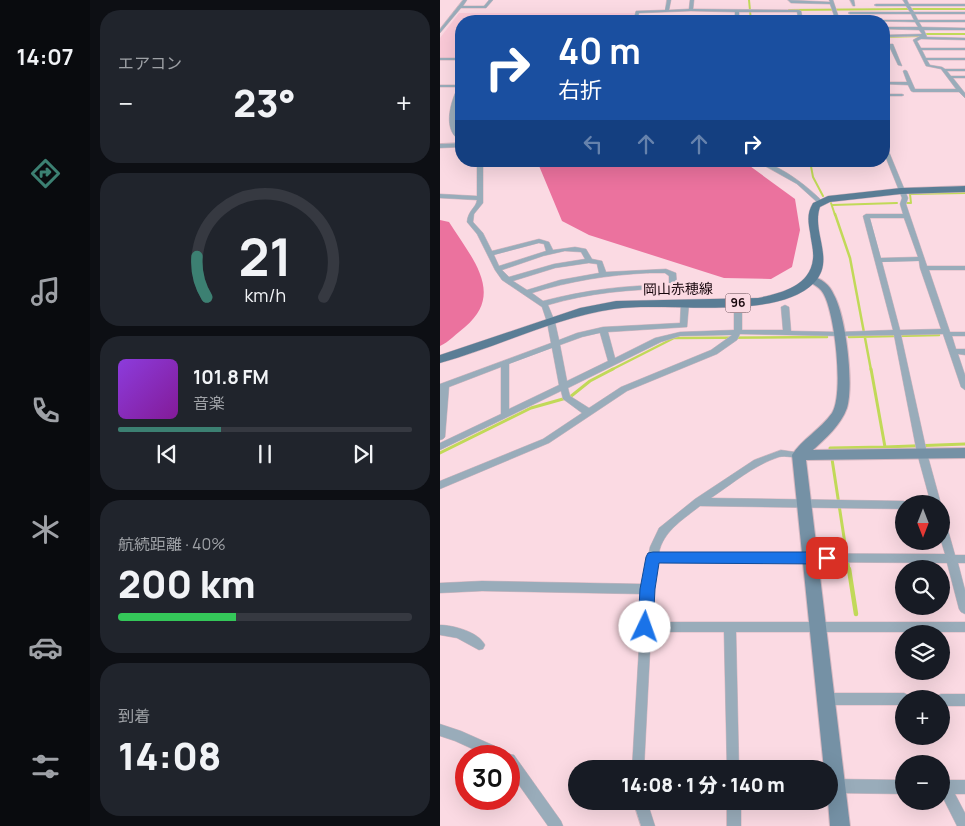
<!DOCTYPE html>
<html lang="ja">
<head>
<meta charset="utf-8">
<style>
	:root { --surface:#171b24; --page:#20242c; --text:#f1f3f6; --muted:#9ea1a6; --line:#363941; --accent:#3c8072 }
	body { margin:0; font-family:Manrope,"Noto Sans JP",sans-serif; background:var(--page); color:var(--text); height:100vh; display:flex; flex-direction:column; font-size:19px; white-space:nowrap }
	* { box-sizing:border-box; margin:0 }
	p { font-size:16px; color:var(--muted) }
	.icon { flex:none; width:28px; height:28px; fill:none; stroke:currentColor; stroke-width:2; stroke-linecap:round; stroke-linejoin:round }
	.map { position:relative; flex:1; overflow:hidden }
	.side { display:flex; flex-direction:column; gap:10px; padding:10px; background:#0d0f14; width:350px }
	.side>* { flex:none }
	.banner { position:absolute; left:15px; top:15px; width:435px; height:152px; border-radius:20px; box-shadow:0 5px 20px #0002; background:#1a4fa0; color:#fff; overflow:hidden }
	.needle { width:32px; rotate:180deg }
	.fabs { position:absolute; left:455px; top:495px; display:grid; gap:10px }
	.fabs a { display:grid; place-items:center; width:55px; height:55px; border-radius:50%; background:var(--surface); box-shadow:0 5px 20px #0002; font-size:25px }
	.speed { position:absolute; left:15px; top:745px; display:flex; gap:10px; font-size:25px; font-weight:700; text-align:center }
	.speed>* { display:grid; place-content:center; width:65px; height:65px; border-radius:50%; background:var(--surface); box-shadow:0 5px 20px #0002; line-height:1 }
	.speed .limit { border:8px solid #d22; background:#fff; color:#111 }
	.pin { position:absolute; display:grid; place-items:center; width:42px; height:42px; color:#fff; margin:-21px; border-radius:10px; box-shadow:0 2px 8px #0006 }
	.me { position:absolute; width:55px; margin:-28px; rotate:3deg; stroke-linejoin:round; filter:drop-shadow(0 0 4px #0008) }
	.turn { display:flex; align-items:center; gap:18px; height:105px; padding:0 20px; font-size:22px }
	.turn .icon { width:65px; height:65px; stroke-width:2.5 }
	.turn b { display:block; font-size:35px; line-height:42px }
	.lanes { display:flex; align-items:center; height:48px; padding:0 20px; background:#0003; justify-content:center; gap:25px; direction:ltr }
	.lanes .off { opacity:.35 }
	.big { font-size:38px; font-weight:800; line-height:1.1 }
	.side .card { flex:1; display:flex; flex-direction:column; justify-content:center; gap:8px; min-width:0; padding:0 18px; border-radius:20px; background:var(--page) }
	.side .dial { align-items:center; gap:0 }
	.dial svg { height:130px; overflow:visible; fill:none; stroke:var(--line); stroke-width:7; stroke-linecap:round; text-anchor:middle }
	.dial text { fill:var(--text); stroke:none }
	.song { display:flex; align-items:center; gap:15px }
	.cover { width:60px; height:60px; border-radius:8px; background:linear-gradient(135deg,hsl(270 70% 55%),hsl(290 70% 35%)) }
	.played { height:5px; border-radius:2px; background:linear-gradient(90deg,var(--accent) 35%,var(--line) 35%) }
	.keys { display:flex; justify-content:space-around; direction:ltr }
	.heat { display:flex; justify-content:space-between; align-items:center; font-size:28px; direction:ltr }
	.charge { height:8px; border-radius:4px; background:linear-gradient(90deg,#34c759 40%,var(--line) 0) }
	.trip { position:absolute; left:128px; top:760px; width:270px; height:50px; border-radius:25px; background:var(--surface); box-shadow:0 5px 20px #0002; font-weight:800; line-height:50px; text-align:center }
	main { display:flex; flex:1; min-height:0 }
	.tabs { display:flex; flex-direction:column; width:90px; justify-content:space-around; align-items:center; background:#090b0e; color:var(--muted) }
	.tabs .icon { width:35px; height:35px }
	.tabs .selected { color:var(--accent) }
	.tabs b { font-size:22px; color:var(--text) }
	.map>svg:first-child { display:block }
	.built { fill:#fac9d7 }
	.forest { fill:#eb729e }
	.lines { fill:none; stroke-linecap:round; stroke-linejoin:round }
	.stream-far3 { stroke:#c1d958; stroke-width:2 }
	.stream-far2 { stroke:#c1d958; stroke-width:2.5 }
	.stream-far1 { stroke:#c1d958; stroke-width:3 }
	.stream { stroke:#c1d958; stroke-width:4.5 }
	.street-casing { stroke:#d7b8c1; stroke-width:1 }
	.secondary-casing { stroke:#d7b8c1; stroke-width:2 }
	.primary-casing { stroke:#d7b8c1; stroke-width:1 }
	.street { fill:#99acba; fill-rule:evenodd }
	.secondary { fill:#7591a5; fill-rule:evenodd }
	.primary { fill:#5a7d95; fill-rule:evenodd }
	.route { fill:#1a73e8; stroke:#114b97 }
	.labels { text-anchor:middle; stroke-width:5; stroke-linejoin:round; paint-order:stroke }
	.shield { fill:#fbdae3; stroke:#5c464d; stroke-width:1 }
	.shield-label { font-size:12px; font-weight:bold; fill:#18070d }
	.street-label { font-size:14px; fill:#18070d; stroke:#fbdae3 }
</style>
</head>
<body>
<main>
<nav class="tabs">
<b>14:07</b>
<svg class="icon selected" aria-label="directions" viewBox="0 0 24 24"><path d="M12 3l9 9-9 9-9-9zM9 14v-3h6M13 9l2 2-2 2"/></svg>
<svg class="icon" aria-label="music" viewBox="0 0 24 24"><path d="M9 18V5l10-2v13"/><circle cx="6" cy="18" r="3"/><circle cx="16" cy="16" r="3"/></svg>
<svg class="icon" aria-label="phone" viewBox="0 0 24 24"><path d="M5 4h4l2 5-3 2q2 4 5 5l2-3 5 2v4C11 20 4 13 5 4z"/></svg>
<svg class="icon" aria-label="climate" viewBox="0 0 24 24"><path d="M12 3v18M4 7l16 10M4 17L20 7"/></svg>
<svg class="icon" aria-label="car" viewBox="0 0 24 24"><path d="M5 17H2v-5l4-1 3-4h7l3 4 3 1v5h-3M9 17h6M6 11h13"/><circle cx="7" cy="17" r="2"/><circle cx="17" cy="17" r="2"/></svg>
<svg class="icon" aria-label="filters" viewBox="0 0 24 24"><path d="M4 7h16M4 17h16"/><circle cx="9" cy="7" r="2"/><circle cx="15" cy="17" r="2"/></svg>
</nav>
<section class="side">
<div class="card"><p>エアコン</p>
<div class="heat"><a>−</a><b class="big">23°</b><a>+</a></div>
</div>
<div class="card dial"><svg viewBox="0 0 100 80">
<path d="M14 69A42 42 0 1 1 86 69"/>
<path d="M14 69A42 42 0 0 1 8 44" stroke="#3c8072"/>
<text x="50" y="56" font-size="32" font-weight="700">21</text>
<text x="50" y="72" font-size="11">km/h</text>
</svg></div>
<div class="card">
<div class="song"><i class="cover"></i><div><b>101.8 FM</b><p>音楽</p></div></div>
<div class="played"></div>
<div class="keys"><svg class="icon" aria-label="previous" viewBox="0 0 24 24"><path d="M18 5L8 12l10 7zM5 5v14"/></svg><svg class="icon" aria-label="pause" viewBox="0 0 24 24"><path d="M8 5v14M16 5v14"/></svg><svg class="icon" aria-label="next" viewBox="0 0 24 24"><path d="M6 5l10 7-10 7zM19 5v14"/></svg></div>
</div>
<div class="card"><p>航続距離 · 40%</p><b class="big">200 km</b><div class="charge"></div></div>
<div class="card"><p>到着</p><b class="big">14:08</b></div>
</section>
<div class="map">
<svg width="525" height="826" viewBox="0 0 525 826">
	<rect width="100%" height="100%" fill="#fbdae3"/>
	<path class="built" d="M19,13H195L192,21H21V58H0V38Z"/>
	<path class="forest" d="M97,161H303L355,199L360,230L352,267L331,279L284,278L149,235L122,221Z
		M0,220L9,222C30,256 66,293 25,327C17,333 9,342 0,346Z"/>
	<g class="lines">
		<path class="stream-far3" d="M309,0L311,21
			M473,9H525
			M349,10L468,9
			M487,34H525
			M444,37L481,36
			M370,161L373,177L383,196
			M391,203L395,215
			M467,203H471L470,194L525,193
			M393,205L457,203"/>
		<path class="stream-far2" d="M395,214L410,258L431,370
			M409,337L499,335
			M171,370L234,338L387,337"/>
		<path class="stream-far1" d="M431,369L445,447L525,444
			M390,450V448L445,447
			M0,453L91,408L130,397L150,381L173,369
			M392,459L409,570"/>
		<path class="stream" d="M409,569L416,614"/>
		<defs>
			<path id="street" d="M23,0H27L23,6H44L49,0H53L46,8H21L0,33V29Z
				M227,0H231L229,10L249,9L250,0H254L253,9L359,10L361,11L363,21H359L357,12H299V21H295V12L251,11L199,13L197,21H193L196,11L225,10Z
				M348,0L390,2L389,0H393L400,21H396L390,4L351,3Z
				M410,0H414L415,6H413Z
				M463,0H467L469,4H525V6H470L474,12H525V14H475L478,20H525V22H479L482,27L525,28V30H484L487,37L525,38V40L481,39L477,41L481,48H525V50H482L486,58H525V60H487L490,65L502,67L505,69H525V71H507L511,76H525V78H513L525,93V98L519,92H473L471,91L468,85L444,84V82H467L463,71L465,70L467,71L475,89H516L501,69L486,66L473,40L480,36L444,37V35L482,34L479,30L444,29V27H478L475,22L431,21L433,20H474L471,14H410L408,13L410,12H470L466,6H436L434,5L436,4H465Z
				M444,44H453L462,66L458,65L449,46H444Z
				M0,58H21V60H0Z
				M0,85H21C21,96 15,106 15,117C15,127 21,133 21,141C2,131 10,103 18,87H0Z
				M444,94H462L464,95L462,96H444Z
				M21,143V147L0,148V144Z
				M444,145L447,147L468,198L466,204L487,266H525V270H489L510,332H525V336H512L516,349H525V355L518,354L525,375V390L521,387L503,334L461,335L487,453L501,504H491L477,453L454,335L399,336L300,334L297,340L277,354L187,391L109,443L0,489V481L103,439L142,413L123,399L121,391L0,450V443L61,414V367L9,387L5,437L3,439L0,440V384L111,343L107,322L102,307L62,280L55,270L37,234L27,222C28,210 36,208 37,200L0,198V194L37,196V161H43V203L34,214L33,222L43,233L52,251L99,239L109,242L113,250L135,247L146,249L152,259L162,261L166,272L226,269L236,273L237,287L233,289C190,289 149,293 108,305L115,322L119,340L137,333L163,327L240,323L241,303L245,301H248L249,303L247,327L168,332L175,358L215,338L240,332L294,330V303L298,301L302,303V330H343L341,307L345,305L349,307L351,331L399,332L453,330L423,216L426,214H463L460,204L462,198L444,153ZM430,218H464L478,257L441,258ZM99,243L104,244L106,251L59,266L54,255ZM125,251L141,252L145,259L114,264L69,277L62,270L103,256ZM479,261L480,268L501,329L460,330L442,262ZM149,263L157,264L159,273L120,280L87,290L73,281L115,268ZM208,273H225L229,276V285C186,285 145,290 103,301L92,293C130,281 168,275 208,273ZM160,333L168,361L127,381L120,345L142,337ZM292,335L271,350L181,387L149,408L130,396L128,388L221,342L240,336ZM112,348L119,385L69,409V364Z
				M316,161C336,161 370,188 383,202L378,203L357,184Z
				M341,450L362,453L364,455L362,457C355,459 346,455 339,457C314,465 292,484 271,498L464,501L468,504H464V509L260,506C244,519 223,531 219,553L505,554L501,541V519L505,520L506,523L515,555H525V563H518L525,590V614L521,612L519,609L507,563L218,561L213,589L212,622H525V632H296L299,769H287L284,632H211L204,769H192L202,594L42,591L0,593V583L42,581L203,584L210,547L219,528L255,499L314,460Z
				M0,625C13,625 39,632 45,645L43,649L39,650L17,638L0,635Z
				M385,693H464L468,695L470,699H464V705H385L381,703L379,699L381,695Z
				M501,694H525V706H501V699H495L497,696Z
				M0,724L21,731L66,751L67,754H69L74,755L121,821L123,826H108L69,771V756H48L15,741L0,736Z
				M396,779L464,780V794L396,793L391,791L389,786L391,781Z
				M501,780H525V794H515L525,813V826H517L501,794Z
				M193,801H207L215,826H201Z
				M287,801H301V826H287Z"/>
			<path id="secondary" d="M371,276C381,278 390,285 394,295C406,317 414,384 407,408C401,425 386,438 373,450L525,448V458L366,460L410,826H390L388,801L389,769H384L352,455C361,440 381,429 392,413C404,395 395,312 383,293C379,286 371,284 366,279Z"/>
			<path id="primary" d="M525,186V192L461,194L390,202L380,207C371,232 396,260 374,283C335,322 226,301 174,309C114,318 58,347 0,363V355L140,308L176,301L318,298C340,293 370,287 373,259C374,251 371,241 370,232C368,221 367,213 373,203L388,196L461,188Z"/>
		</defs>
		<use href="#street" class="street-casing"/>
		<use href="#secondary" class="secondary-casing"/>
		<use href="#primary" class="primary-casing"/>
		<use href="#street" class="street"/>
		<use href="#secondary" class="secondary"/>
		<use href="#primary" class="primary"/>
	</g>
	<path class="route" d="M213,552H387L392,554L394,558L392,562L387,564L219,563L215,589L213,627L211,632L205,634L200,632L198,627L200,589L206,557L208,553Z"/>
	<g class="labels">
		<rect class="shield" x="285.5" y="293.5" width="25" height="19" rx="4"/>
		<g class="shield-label">
			<text x="298" y="307">96</text>
		</g>
		<g class="street-label">
			<text transform="translate(238 289) rotate(-1)" y="5">岡山赤穂線</text>
		</g>
	</g>
</svg>
<div class="fabs">
<a><svg class="needle" viewBox="-14 -14 28 28"><path d="M0-13l5 13h-10z" fill="#e53935"/><path d="M0 13l5-13h-10z" fill="#9ea1a6"/></svg></a>
<a><svg class="icon" aria-label="search" viewBox="0 0 24 24"><circle cx="10" cy="10" r="6"/><path d="M15 15l6 6"/></svg></a>
<a><svg class="icon" aria-label="layers" viewBox="0 0 24 24"><path d="M12 4l9 5-9 5-9-5zM3 14l9 5 9-5"/></svg></a>
<a>+</a>
<a>−</a>
</div>
<div class="speed"><div class="limit">30</div></div>
<div class="pin" style="left:387px;top:558px;background:#d93025"><svg class="icon" aria-label="arrive" viewBox="0 0 24 24"><path d="M6 21V4h12l-3 4 3 4H6"/></svg></div>
<svg class="me" style="left:205px;top:627px" viewBox="-20 -20 40 40"><circle r="19" fill="#fff"/><path d="M0-13L10 11 0 6-10 11z" fill="#1a73e8"/></svg>
<div class="trip">14:08 · 1 分 · 140 m</div>
<div class="banner">
<div class="turn"><svg class="icon" aria-label="right" viewBox="0 0 24 24"><path d="M7 20v-9h11M14 6l5 5-5 5"/></svg><div><b>40 m</b>右折</div></div>
<div class="lanes"><svg class="icon off" aria-label="left" viewBox="0 0 24 24"><path d="M17 20v-9H6M10 6l-5 5 5 5"/></svg><svg class="icon off" aria-label="ahead" viewBox="0 0 24 24"><path d="M12 20V5M6 11l6-6 6 6"/></svg><svg class="icon off" aria-label="ahead" viewBox="0 0 24 24"><path d="M12 20V5M6 11l6-6 6 6"/></svg><svg class="icon" aria-label="right" viewBox="0 0 24 24"><path d="M7 20v-9h11M14 6l5 5-5 5"/></svg></div>
</div>
</div>
</main>
</body>
</html>
